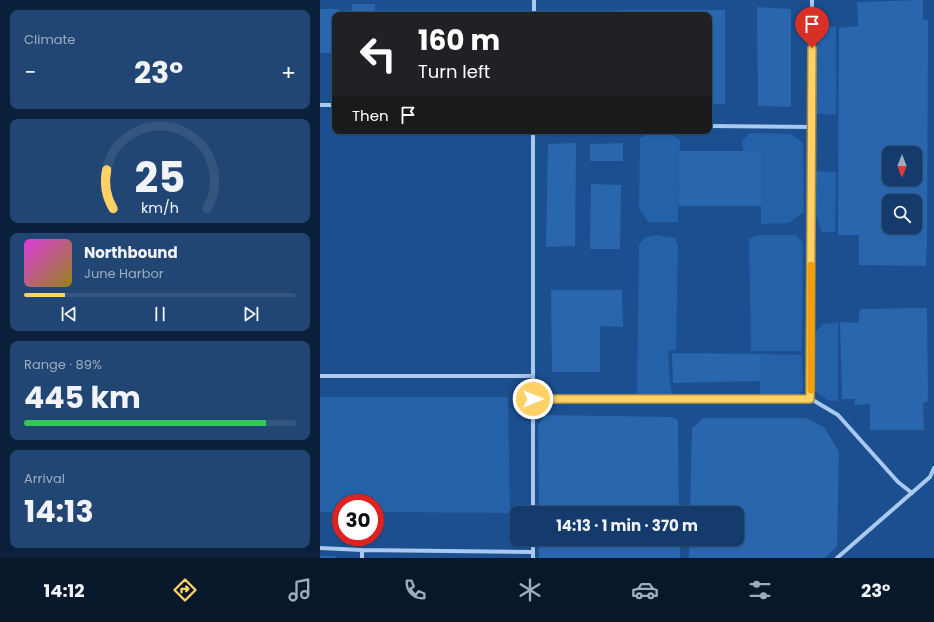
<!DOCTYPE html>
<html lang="en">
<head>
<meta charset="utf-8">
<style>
	:root { --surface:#143b6b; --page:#214673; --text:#f1f3f6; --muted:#9dadc1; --line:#33557e; --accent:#ffd166 }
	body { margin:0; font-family:Poppins,sans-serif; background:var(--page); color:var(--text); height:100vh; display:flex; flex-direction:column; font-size:15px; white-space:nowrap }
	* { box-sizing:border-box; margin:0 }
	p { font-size:13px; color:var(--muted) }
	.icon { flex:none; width:22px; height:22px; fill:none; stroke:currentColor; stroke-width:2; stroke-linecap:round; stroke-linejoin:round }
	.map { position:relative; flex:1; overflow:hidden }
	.panel { display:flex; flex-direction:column; gap:10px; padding:10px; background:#0b203b; width:320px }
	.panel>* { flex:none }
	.banner { position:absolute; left:12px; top:12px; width:380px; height:122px; border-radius:8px; box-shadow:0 1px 3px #0004,0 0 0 1px var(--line); background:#202124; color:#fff; overflow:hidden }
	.needle { width:26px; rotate:180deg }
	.buttons { position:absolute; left:562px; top:146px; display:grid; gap:8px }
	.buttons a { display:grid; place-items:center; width:40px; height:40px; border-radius:8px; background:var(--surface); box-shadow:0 1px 3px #0004,0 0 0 1px var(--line); font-size:20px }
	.speed { position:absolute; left:12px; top:494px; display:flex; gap:8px; font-size:20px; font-weight:700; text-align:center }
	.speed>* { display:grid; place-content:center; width:52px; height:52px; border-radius:50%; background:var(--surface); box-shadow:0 1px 3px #0004,0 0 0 1px var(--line); line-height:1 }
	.speed .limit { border:6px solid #d22; background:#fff; color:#111 }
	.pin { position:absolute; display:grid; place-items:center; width:34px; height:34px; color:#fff; margin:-41px -17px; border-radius:50% 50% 50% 0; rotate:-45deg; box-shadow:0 0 4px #0007 }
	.pin .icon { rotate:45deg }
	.me { position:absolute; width:44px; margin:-22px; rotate:90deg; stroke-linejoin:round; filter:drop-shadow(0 0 3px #0008) }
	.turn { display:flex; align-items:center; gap:14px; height:84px; padding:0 20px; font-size:18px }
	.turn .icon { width:52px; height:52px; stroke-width:2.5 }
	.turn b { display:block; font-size:28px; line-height:34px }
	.then { display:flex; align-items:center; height:38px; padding:0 20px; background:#0003; gap:8px; font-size:15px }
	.big { font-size:30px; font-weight:700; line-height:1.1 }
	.panel .card { flex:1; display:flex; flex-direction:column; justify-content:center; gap:6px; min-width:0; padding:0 14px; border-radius:8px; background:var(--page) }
	.panel .dial { align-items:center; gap:0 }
	.dial svg { height:104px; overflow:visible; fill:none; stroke:var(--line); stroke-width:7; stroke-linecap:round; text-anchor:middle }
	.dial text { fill:var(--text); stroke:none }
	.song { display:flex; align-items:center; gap:12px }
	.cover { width:48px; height:48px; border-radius:6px; background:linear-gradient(135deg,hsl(300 70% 55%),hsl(50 70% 35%)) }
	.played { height:4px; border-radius:2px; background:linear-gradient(90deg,var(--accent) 15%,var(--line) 15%) }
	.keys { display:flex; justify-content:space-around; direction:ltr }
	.heat { display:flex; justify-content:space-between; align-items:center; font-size:22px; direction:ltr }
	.charge { height:6px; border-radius:3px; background:linear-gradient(90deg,#34c759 89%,var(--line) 0) }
	.trip { position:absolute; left:190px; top:506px; width:234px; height:40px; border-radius:8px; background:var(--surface); box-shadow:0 1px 3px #0004,0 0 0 1px var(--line); font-weight:700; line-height:40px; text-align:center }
	.dock { display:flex; height:64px; justify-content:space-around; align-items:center; background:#08182b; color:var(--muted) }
	.dock .icon { width:28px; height:28px }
	.dock .selected { color:var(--accent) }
	.dock b { font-size:18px; color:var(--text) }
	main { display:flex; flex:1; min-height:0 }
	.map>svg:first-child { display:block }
	.green { fill:#2461a8 }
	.building { fill:#2a66ad; fill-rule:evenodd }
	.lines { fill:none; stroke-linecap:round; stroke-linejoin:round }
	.street { stroke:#a9c9ee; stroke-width:4 }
	.route-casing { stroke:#a68842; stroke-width:10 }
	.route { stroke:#ffd166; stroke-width:7 }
	.slow { stroke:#f59e0b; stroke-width:7 }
</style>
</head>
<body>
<main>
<section class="panel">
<div class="card"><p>Climate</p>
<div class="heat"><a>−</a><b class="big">23°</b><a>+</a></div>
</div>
<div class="card dial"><svg viewBox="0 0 100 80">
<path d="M14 69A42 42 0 1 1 86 69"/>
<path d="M14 69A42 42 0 0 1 9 39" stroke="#ffd166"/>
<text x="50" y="56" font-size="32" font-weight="700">25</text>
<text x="50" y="72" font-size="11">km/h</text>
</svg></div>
<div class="card">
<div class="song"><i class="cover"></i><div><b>Northbound</b><p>June Harbor</p></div></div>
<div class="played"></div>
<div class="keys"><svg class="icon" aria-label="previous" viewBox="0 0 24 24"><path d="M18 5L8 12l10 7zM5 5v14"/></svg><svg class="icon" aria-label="pause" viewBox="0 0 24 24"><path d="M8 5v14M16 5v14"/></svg><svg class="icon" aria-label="next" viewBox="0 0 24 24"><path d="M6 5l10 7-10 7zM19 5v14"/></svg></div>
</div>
<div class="card"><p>Range · 89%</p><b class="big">445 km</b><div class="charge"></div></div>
<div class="card"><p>Arrival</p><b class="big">14:13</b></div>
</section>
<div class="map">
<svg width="614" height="558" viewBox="0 0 614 558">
	<rect width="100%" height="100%" fill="#1b4f8f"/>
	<path class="green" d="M504,26L516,27V115L496,114L497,36Z
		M330,132H350L360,141L358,222H328L319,208L320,138Z
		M430,133L471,134L483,143L484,212L469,223L441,224V152L423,151L422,140Z
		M493,171L516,172L515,232H502L493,207Z
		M337,235L355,238L358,245L356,350L348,351L350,383L353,399L317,395L319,245L325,237Z
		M438,235H476L483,243L482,351H431L429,239Z
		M518,322V401L507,400L494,390L495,332L503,324Z
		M440,354L482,355L483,390L475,399H440Z
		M0,397H188L190,513L55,512V503H21V512H0Z"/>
	<path class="building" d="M603,0V19L608,20L607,245L606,266L539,265V235H518L519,28L538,26L537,2ZM569,153H595V179H569ZM569,201H595V227H569Z
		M32,4H55V15H32Z
		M437,7L471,9V107L438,106Z
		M0,9H20V15H15V53H0Z
		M297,10H405V104H389V15H297Z
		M141,11H176V15H142Z
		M239,11H267V15H238Z
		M256,143L255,246L226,247L228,144Z
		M303,143V161H270V144Z
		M359,151H441V206H359Z
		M271,184L301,185L300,249H270Z
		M231,290H302L303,327L280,326V372H232Z
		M607,308L608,401L603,403L604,430H550V404L534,405L535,399H522L520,322L538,323L540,309Z
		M352,353L440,354V381L353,383Z
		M225,415L351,417L358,420L359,513H219L218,426Z
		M384,418H486L504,427L519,452L517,546L505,558H369L370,539H417V513H370L372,428Z
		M219,539H360V557L359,558H219Z
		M0,556H15L16,558H0Z"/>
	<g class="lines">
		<path class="street" d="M214,15V0
			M0,105H15
			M389,126L492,127
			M0,376H213
			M213,399H491L518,415L578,482L592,493
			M491,399L492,0
			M213,513V131
			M0,548L42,550L213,552
			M42,558V550
			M213,558V539
			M517,558L610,477L614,468"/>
	</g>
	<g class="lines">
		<defs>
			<path id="route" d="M213,399H490L492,48"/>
		</defs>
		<use href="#route" class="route-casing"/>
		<use href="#route" class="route"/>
		<path class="slow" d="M491,390V265"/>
	</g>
</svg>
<div class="buttons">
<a><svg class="needle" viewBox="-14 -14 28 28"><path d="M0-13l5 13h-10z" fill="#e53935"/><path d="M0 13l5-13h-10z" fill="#9dadc1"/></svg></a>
<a><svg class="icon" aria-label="search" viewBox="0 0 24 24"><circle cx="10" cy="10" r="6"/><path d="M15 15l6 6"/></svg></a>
</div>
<div class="speed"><div class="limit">30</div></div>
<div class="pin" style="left:492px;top:48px;background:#d93025"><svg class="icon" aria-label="arrive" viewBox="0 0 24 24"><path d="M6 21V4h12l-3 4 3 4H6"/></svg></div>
<svg class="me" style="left:213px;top:399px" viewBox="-20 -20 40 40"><circle r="17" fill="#ffd166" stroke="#fff" stroke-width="3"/><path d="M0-11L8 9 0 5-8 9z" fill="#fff"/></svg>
<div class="trip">14:13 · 1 min · 370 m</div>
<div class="banner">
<div class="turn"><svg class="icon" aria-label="left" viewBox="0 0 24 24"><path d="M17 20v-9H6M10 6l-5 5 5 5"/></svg><div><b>160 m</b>Turn left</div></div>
<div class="then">Then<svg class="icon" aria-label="arrive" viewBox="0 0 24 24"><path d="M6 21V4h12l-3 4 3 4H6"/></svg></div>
</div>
</div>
</main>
<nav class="dock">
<b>14:12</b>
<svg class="icon selected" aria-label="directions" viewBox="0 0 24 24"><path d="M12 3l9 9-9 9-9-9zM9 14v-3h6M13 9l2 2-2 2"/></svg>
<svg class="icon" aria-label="music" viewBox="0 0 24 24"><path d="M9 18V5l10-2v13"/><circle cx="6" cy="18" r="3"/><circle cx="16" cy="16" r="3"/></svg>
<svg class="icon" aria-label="phone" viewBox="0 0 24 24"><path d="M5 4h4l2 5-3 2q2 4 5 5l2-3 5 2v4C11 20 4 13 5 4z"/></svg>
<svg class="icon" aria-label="climate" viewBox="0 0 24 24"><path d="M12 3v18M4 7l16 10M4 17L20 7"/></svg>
<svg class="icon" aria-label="car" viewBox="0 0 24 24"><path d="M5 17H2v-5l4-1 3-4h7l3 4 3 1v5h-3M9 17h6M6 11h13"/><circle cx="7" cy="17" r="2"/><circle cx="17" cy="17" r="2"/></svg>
<svg class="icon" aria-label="filters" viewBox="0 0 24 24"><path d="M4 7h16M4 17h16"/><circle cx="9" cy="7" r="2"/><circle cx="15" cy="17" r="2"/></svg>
<b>23°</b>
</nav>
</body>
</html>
